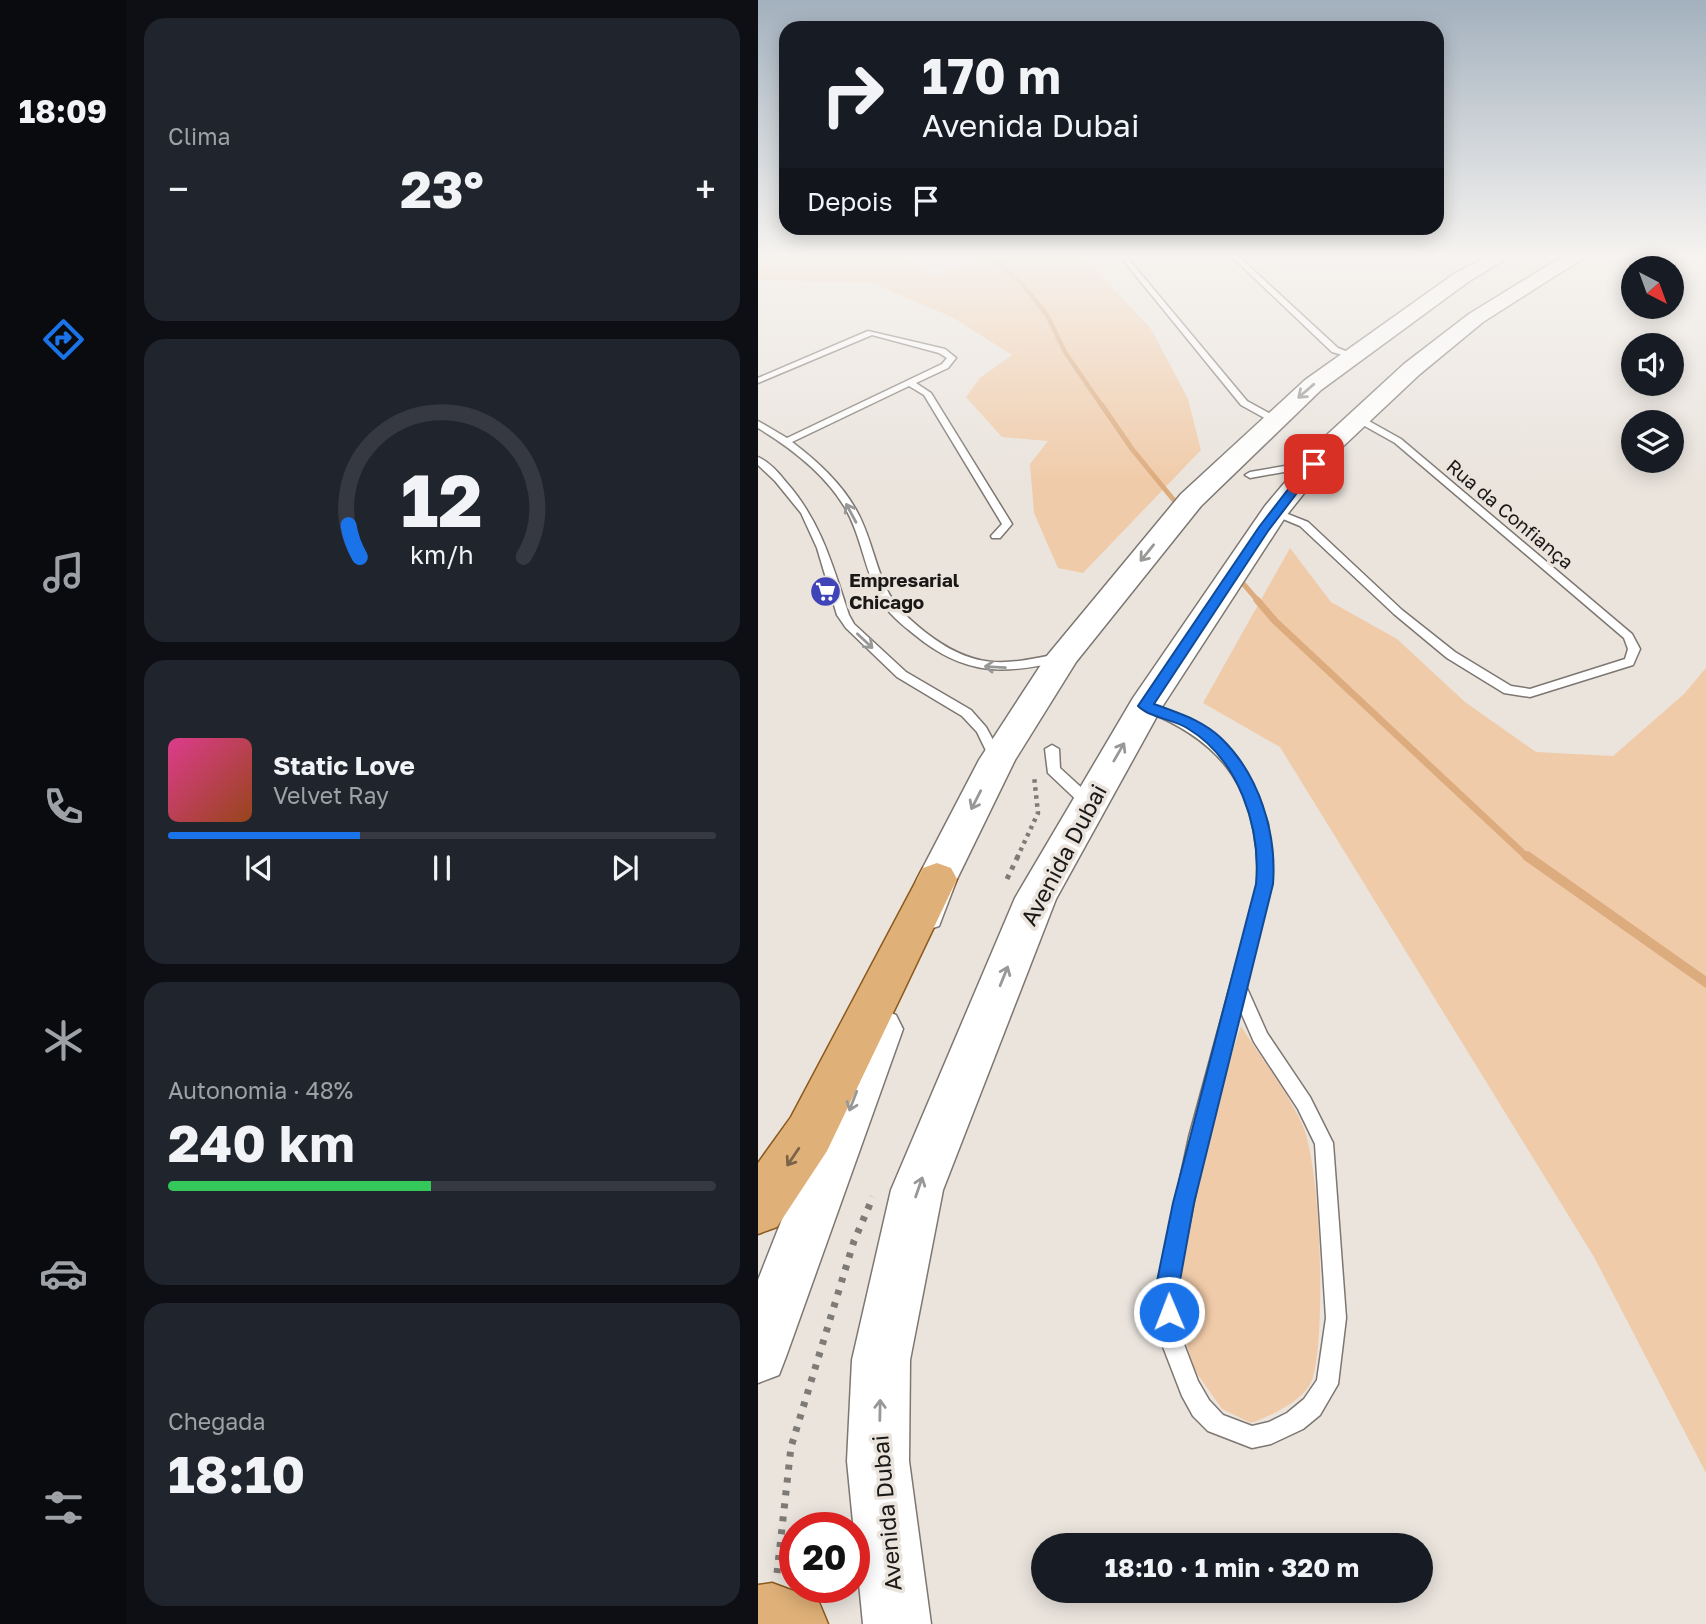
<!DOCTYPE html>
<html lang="pt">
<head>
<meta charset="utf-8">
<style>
	:root { --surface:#171b24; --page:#20242c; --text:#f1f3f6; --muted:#9ea1a6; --line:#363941; --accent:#1a73e8 }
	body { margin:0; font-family:"Golos Text",sans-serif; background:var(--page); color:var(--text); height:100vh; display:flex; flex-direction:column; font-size:26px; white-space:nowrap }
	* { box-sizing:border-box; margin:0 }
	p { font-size:23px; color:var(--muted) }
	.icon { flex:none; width:38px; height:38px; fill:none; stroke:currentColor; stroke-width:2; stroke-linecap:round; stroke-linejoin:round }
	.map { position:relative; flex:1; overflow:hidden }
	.details { display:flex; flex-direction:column; gap:18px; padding:18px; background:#0d0f14; width:632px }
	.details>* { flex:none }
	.top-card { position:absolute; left:21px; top:21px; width:665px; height:214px; border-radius:21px; box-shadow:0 4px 18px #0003; background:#171b24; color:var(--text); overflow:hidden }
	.needle { width:46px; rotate:139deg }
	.controls { position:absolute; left:863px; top:256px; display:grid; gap:14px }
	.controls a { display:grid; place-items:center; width:63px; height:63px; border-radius:50%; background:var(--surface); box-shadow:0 4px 18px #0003; font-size:35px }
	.speed { position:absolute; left:21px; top:1512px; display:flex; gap:14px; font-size:35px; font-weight:700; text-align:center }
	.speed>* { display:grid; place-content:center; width:91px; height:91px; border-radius:50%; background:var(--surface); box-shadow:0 4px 18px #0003; line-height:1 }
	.speed .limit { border:10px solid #d22; background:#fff; color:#111 }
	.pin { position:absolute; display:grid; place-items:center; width:60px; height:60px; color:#fff; margin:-30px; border-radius:14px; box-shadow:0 4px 10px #0006 }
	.me { position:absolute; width:77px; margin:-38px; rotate:359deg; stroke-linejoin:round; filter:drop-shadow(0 0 5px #0008) }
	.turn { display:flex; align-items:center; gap:24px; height:147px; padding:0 28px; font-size:32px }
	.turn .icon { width:91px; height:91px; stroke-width:2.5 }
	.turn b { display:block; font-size:49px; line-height:60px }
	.then { display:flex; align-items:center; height:66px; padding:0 28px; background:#0003; gap:14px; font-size:26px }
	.big { font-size:52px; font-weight:700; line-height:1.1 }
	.details .tile { flex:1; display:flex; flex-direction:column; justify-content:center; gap:10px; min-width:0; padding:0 24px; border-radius:21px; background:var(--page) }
	.details .dial { align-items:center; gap:0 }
	.dial svg { height:182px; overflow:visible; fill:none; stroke:var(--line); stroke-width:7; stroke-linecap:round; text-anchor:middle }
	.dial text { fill:var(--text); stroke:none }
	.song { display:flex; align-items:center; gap:21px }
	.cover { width:84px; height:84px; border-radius:10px; background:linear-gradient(135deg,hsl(330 70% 55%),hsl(20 70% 35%)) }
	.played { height:7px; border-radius:4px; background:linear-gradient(90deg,var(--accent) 35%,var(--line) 35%) }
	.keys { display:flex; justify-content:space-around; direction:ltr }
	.heat { display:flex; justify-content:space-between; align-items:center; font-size:38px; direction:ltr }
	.charge { height:10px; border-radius:5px; background:linear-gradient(90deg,#34c759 48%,var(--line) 0) }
	.trip { position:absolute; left:273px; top:1533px; width:402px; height:70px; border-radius:35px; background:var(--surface); box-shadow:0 4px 18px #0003; font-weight:700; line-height:70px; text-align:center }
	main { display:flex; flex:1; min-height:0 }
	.menu { display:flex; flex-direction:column; width:126px; justify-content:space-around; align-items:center; background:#090b0e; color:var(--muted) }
	.menu .icon { width:49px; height:49px }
	.menu .active { color:var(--accent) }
	.menu b { font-size:32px; color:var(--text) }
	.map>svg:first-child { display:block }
	.green { fill:#f0cba9 }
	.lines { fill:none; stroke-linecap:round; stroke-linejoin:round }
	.stream-far3 { stroke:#ddac7e; stroke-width:4.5 }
	.stream-far2 { stroke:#ddac7e; stroke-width:5 }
	.stream-far1 { stroke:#ddac7e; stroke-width:7 }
	.stream { stroke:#ddac7e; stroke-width:10 }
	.lane-casing { stroke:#7d7671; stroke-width:3 }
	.secondary-casing { stroke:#7d7671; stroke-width:3 }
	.primary-casing { stroke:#8c591c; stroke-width:3 }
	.path-far2 { stroke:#7e7a76; stroke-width:4.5; stroke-dasharray:3.5 4.5; stroke-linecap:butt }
	.path-far1 { stroke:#7e7a76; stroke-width:5; stroke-dasharray:4.5 6; stroke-linecap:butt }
	.path { stroke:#7e7a76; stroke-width:7; stroke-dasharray:5 8; stroke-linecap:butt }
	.lane { fill:#fff; fill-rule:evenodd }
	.secondary { fill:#fff; fill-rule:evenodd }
	.primary { fill:#dfb078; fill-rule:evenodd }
	.oneway { stroke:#989897 }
	.oneway2 { stroke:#7d6448 }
	.route { fill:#1a73e8; stroke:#114b97; stroke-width:2 }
	.labels { text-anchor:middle; stroke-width:7; stroke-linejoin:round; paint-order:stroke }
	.far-street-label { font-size:19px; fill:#1b1917; stroke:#eae4dd }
	.far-poi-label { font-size:19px; font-weight:bold; fill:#1b1917; stroke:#eae4dd; text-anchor:start }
	.street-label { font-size:23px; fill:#1b1917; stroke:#eae4dd }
</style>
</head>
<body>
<main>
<nav class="menu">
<b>18:09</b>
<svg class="icon active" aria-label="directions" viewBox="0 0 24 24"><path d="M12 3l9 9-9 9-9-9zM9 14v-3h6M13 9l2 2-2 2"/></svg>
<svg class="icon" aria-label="music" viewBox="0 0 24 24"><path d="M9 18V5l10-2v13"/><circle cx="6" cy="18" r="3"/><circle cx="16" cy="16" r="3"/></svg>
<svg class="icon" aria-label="phone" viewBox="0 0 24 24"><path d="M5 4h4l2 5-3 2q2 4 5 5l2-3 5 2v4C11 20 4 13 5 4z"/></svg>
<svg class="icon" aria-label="climate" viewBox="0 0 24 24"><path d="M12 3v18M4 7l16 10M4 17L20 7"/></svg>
<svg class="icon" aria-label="car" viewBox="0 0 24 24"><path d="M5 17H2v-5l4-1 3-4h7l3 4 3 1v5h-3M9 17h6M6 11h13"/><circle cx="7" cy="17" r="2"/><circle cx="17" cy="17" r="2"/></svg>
<svg class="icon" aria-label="filters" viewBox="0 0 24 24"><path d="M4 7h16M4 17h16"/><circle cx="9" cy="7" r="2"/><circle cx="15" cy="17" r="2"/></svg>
</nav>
<section class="details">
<div class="tile"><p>Clima</p>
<div class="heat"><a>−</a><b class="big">23°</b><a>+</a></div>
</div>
<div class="tile dial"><svg viewBox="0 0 100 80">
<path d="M14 69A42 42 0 1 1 86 69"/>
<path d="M14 69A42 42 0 0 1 9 55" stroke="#1a73e8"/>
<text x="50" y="56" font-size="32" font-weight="700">12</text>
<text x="50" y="72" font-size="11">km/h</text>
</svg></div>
<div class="tile">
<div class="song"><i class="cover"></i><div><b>Static Love</b><p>Velvet Ray</p></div></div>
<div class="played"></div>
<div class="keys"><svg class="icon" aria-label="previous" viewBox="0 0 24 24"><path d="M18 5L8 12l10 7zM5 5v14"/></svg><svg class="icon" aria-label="pause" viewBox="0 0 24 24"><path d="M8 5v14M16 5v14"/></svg><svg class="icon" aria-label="next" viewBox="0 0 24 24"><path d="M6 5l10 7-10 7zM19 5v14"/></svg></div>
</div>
<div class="tile"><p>Autonomia · 48%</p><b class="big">240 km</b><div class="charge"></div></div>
<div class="tile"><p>Chegada</p><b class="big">18:10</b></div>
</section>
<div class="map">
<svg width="949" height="1624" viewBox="0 0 949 1624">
	<rect width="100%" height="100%" fill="#eae4dd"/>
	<path class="green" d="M0,255H146L174,275L221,261L200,255H317L326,258L393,329L430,399L443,450L325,573L300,568L276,513L272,464L290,441L244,437L208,397L222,378L254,355L194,317L113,283L0,280Z
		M532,548L573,602L639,639L707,702L778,752L855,756L926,694L948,668V1473L836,1257L522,747L445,703Z
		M483,1026C503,1058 530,1092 545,1126C563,1169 568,1332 555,1377C549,1400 514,1415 493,1423L464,1409L435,1368L424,1323V1255L470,1065Z"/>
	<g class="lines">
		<path class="stream-far3" d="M232,255L264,284L289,315L307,352L344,406"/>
		<path class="stream-far2" d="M343,404L374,449L419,504
			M482,580L501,602"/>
		<path class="stream-far1" d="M499,600L517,621L770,858"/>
		<path class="stream" d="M769,856L949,983"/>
		<defs>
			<path id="lane" d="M361,255H367L489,401L518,417V421H512L483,405Z
				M472,255H479L580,348L595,354V358L574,352Z
				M110,331L187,349L198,358L190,368L158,383L173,393L254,524L242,538H234L233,536L244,524L166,395L151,386L34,442C58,460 82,482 97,508C112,533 116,562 128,588C137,607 151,619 167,632C216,670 245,666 303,653L309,657L307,660C247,675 207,676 157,635C143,624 129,613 121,596C106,568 103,534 86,506C66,473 33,448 0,428V421L29,438L184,364L189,358L181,353L114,335L0,383V378Z
				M596,416H602L643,439L874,634L882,649L875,665L772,697L746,693L689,658L636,614L542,526L513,514L512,512L517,509L550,522L644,610L697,652L753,686L772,689L867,659L870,649L866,638L637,443L596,420Z
				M0,457C11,462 21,473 28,482C63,521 75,567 91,615L96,624L148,672L213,710L228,727L246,760L244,763H234L219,732L204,716L139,677L88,628L79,615L59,548L43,513L17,481L0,465Z
				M556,461L559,462V466L492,478L487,475L492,472Z
				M387,702L420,714L446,729L468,747L485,769L501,797L510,824L514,853V884L488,986L509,1033L552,1097L575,1143L588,1318L580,1384L562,1415L545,1429L513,1444L494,1448L450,1431L435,1416L424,1396L402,1339L399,1286L431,1137L500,884C501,792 469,742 383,709L381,706L383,703ZM482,1010L496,1042L540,1109L557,1144L568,1318L559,1380L546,1399L529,1413L511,1422L494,1426L465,1415L451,1400L440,1381L424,1339L419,1286L449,1137Z
				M294,745L301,749L302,768L337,800L339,804L337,808H327L290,773L287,749Z"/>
			<path id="secondary" d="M732,255H754L710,282L563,390L443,506L318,662L257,760L199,879L181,926L166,931L151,926L145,914L159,879L221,760L288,657L423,494L547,380L696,274Z
				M807,255H830L725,322L662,374L578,453L528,516L404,707L298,899L185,1190L152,1360L151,1461L173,1624H105L89,1461L94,1360L133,1190L257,898L375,698L507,506L560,443L646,364L711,314Z
				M122,1009L138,1015L145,1029L29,1354L21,1375L0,1383V1280L99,1029L106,1015Z"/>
			<path id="primary" d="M179,863L193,868L199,879L69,1151L19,1227L0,1234V1163L33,1117L165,868Z
				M14,1583L60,1600L70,1624H0V1585Z"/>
		</defs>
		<use href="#lane" class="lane-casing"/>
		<use href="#secondary" class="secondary-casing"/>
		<use href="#primary" class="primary-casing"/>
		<path class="path-far2" d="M259,858L280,813L276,776"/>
		<path class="path-far1" d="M249,879L260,856"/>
		<path class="path" d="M19,1573L33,1447L96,1241L115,1197"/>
		<use href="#lane" class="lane"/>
		<use href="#secondary" class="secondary"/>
		<use href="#primary" class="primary"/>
	</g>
	<defs><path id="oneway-shaft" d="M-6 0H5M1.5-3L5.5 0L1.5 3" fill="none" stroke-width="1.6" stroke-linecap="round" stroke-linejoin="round" transform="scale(1.75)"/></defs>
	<g class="oneway">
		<use href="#oneway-shaft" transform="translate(548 391) rotate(139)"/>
		<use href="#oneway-shaft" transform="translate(93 513) rotate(-118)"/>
		<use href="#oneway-shaft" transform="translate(389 553) rotate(129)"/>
		<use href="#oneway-shaft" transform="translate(107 641) rotate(43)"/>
		<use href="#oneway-shaft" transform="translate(237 667) rotate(-177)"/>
		<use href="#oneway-shaft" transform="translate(361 752) rotate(-60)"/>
		<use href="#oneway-shaft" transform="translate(218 800) rotate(117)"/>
		<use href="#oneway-shaft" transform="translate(246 976) rotate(-68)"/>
		<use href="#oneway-shaft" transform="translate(95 1101) rotate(111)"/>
		<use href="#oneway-shaft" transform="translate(161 1187) rotate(-71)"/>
		<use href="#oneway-shaft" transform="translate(122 1410) rotate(-89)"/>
	</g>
	<use class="oneway2" href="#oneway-shaft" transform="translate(35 1157) rotate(124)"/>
	<linearGradient id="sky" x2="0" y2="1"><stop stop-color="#a3b1be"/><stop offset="0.53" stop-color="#f6f3f0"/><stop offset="1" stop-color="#f6f3f0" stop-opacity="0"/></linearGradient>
	<rect width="949" height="482" fill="url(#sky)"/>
	<path class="route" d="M552,461L561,464L510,531L396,704C420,713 445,720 464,739C501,775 519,833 515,884L436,1203L421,1286L423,1312L419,1321L411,1324L403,1321L398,1286L415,1203L498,884C503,827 481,759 429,728C415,719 392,718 380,706L501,527Z"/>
	<defs>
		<symbol id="supermarket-disc" viewBox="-11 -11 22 22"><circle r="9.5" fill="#3f44b8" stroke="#eae4dd"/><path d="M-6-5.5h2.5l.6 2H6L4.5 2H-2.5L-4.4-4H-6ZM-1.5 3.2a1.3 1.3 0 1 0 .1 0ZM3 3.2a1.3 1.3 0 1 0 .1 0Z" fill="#fff"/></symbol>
	</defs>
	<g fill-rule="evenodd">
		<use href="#supermarket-disc" x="50" y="574" width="35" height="35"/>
	</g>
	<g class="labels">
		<g class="far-street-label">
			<text transform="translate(752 514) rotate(40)" y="7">Rua da Confiança</text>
		</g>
		<g class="far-poi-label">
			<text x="91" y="587">Empresarial<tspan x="91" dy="22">Chicago</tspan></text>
		</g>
		<g class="street-label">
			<text transform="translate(306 855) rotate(-62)" y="8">Avenida Dubai</text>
			<text transform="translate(129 1513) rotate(-95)" y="8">Avenida Dubai</text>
		</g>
	</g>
</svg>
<div class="controls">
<a><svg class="needle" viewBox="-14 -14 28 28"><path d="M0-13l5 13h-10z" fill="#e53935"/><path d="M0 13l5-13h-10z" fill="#9ea1a6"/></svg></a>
<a><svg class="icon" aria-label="sound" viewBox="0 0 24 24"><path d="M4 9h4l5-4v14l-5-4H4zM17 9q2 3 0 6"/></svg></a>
<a><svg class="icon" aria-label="layers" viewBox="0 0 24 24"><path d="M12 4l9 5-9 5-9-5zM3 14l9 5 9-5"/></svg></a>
</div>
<div class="speed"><div class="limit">20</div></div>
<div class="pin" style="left:556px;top:464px;background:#d93025"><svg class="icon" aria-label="arrive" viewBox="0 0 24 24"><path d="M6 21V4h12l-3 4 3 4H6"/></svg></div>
<svg class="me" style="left:411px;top:1312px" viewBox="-20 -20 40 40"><circle r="17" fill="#1a73e8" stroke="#fff" stroke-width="3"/><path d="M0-11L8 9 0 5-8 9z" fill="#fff"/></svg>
<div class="trip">18:10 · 1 min · 320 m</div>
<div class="top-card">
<div class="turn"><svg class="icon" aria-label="right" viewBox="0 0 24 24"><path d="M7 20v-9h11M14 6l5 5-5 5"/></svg><div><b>170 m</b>Avenida Dubai</div></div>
<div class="then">Depois<svg class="icon" aria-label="arrive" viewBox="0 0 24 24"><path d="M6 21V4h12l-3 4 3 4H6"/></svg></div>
</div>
</div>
</main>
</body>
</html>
